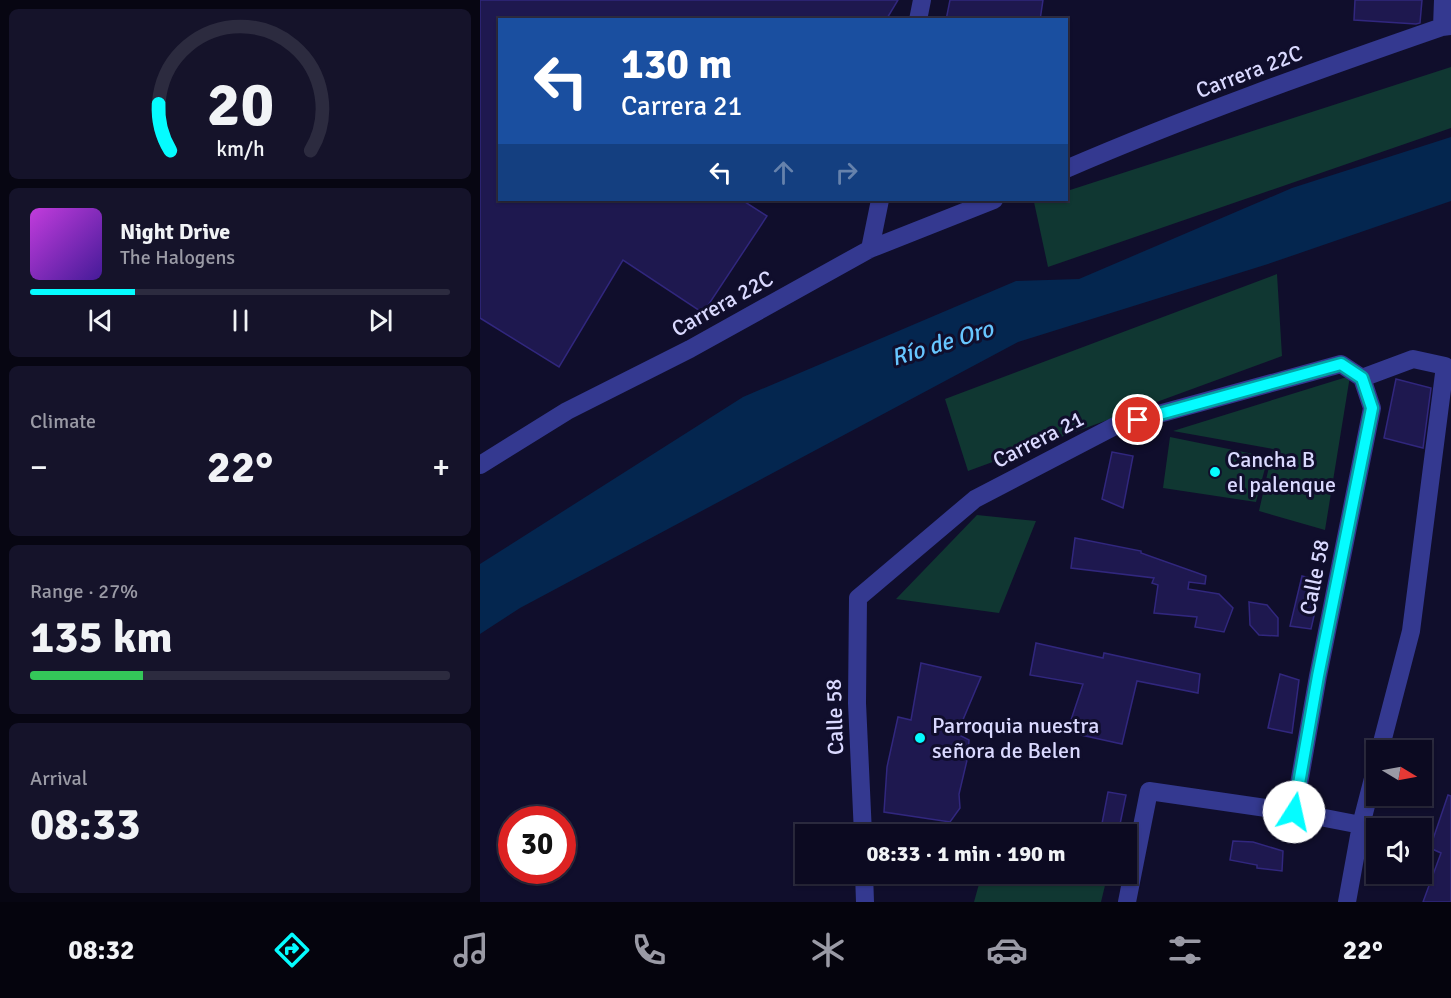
<!DOCTYPE html>
<html lang="en">
<head>
<meta charset="utf-8">
<style>
	:root { --surface:#0c0a21; --page:#15132a; --text:#f1f3f6; --muted:#9a9aa5; --line:#2c2b3f; --accent:#05fcff }
	body { margin:0; font-family:Signika,sans-serif; background:var(--page); color:var(--text); height:100vh; display:flex; flex-direction:column; font-size:22px; white-space:nowrap }
	* { box-sizing:border-box; margin:0 }
	p { font-size:20px; color:var(--muted) }
	.icon { flex:none; width:33px; height:33px; fill:none; stroke:currentColor; stroke-width:2; stroke-linecap:round; stroke-linejoin:round }
	.map { position:relative; flex:1; overflow:hidden }
	.details { display:flex; flex-direction:column; gap:9px; padding:9px; background:#070612; width:480px }
	.details>* { flex:none }
	.hud { position:absolute; left:18px; top:18px; width:570px; height:183px; border-radius:0px; box-shadow:0 2px 4px #0004,0 0 0 2px var(--line); background:#1a4fa0; color:#fff; overflow:hidden }
	.needle { width:39px; rotate:100deg }
	.buttons { position:absolute; left:886px; top:740px; display:grid; gap:12px }
	.buttons a { display:grid; place-items:center; width:66px; height:66px; border-radius:0px; background:var(--surface); box-shadow:0 2px 4px #0004,0 0 0 2px var(--line); font-size:30px }
	.speed { position:absolute; left:18px; top:806px; display:flex; gap:12px; font-size:30px; font-weight:700; text-align:center }
	.speed>* { display:grid; place-content:center; width:78px; height:78px; border-radius:50%; background:var(--surface); box-shadow:0 2px 4px #0004,0 0 0 2px var(--line); line-height:1 }
	.speed .limit { border:9px solid #d22; background:#fff; color:#111 }
	.pin { position:absolute; display:grid; place-items:center; width:51px; height:51px; color:#fff; margin:-26px; border:3px solid #fff; border-radius:50%; box-shadow:0 2px 6px #0007 }
	.me { position:absolute; width:66px; margin:-33px; rotate:10deg; stroke-linejoin:round; filter:drop-shadow(0 0 4px #0008) }
	.turn { display:flex; align-items:center; gap:21px; height:126px; padding:0 24px; font-size:27px }
	.turn .icon { width:78px; height:78px; stroke-width:2.5 }
	.turn b { display:block; font-size:42px; line-height:51px }
	.lanes { display:flex; align-items:center; height:57px; padding:0 24px; background:#0003; justify-content:center; gap:30px; direction:ltr }
	.lanes .off { opacity:.35 }
	.big { font-size:45px; font-weight:700; line-height:1.1 }
	.details .tile { flex:1; display:flex; flex-direction:column; justify-content:center; gap:9px; min-width:0; padding:0 21px; border-radius:9px; background:var(--page) }
	.details .dial { align-items:center; gap:0 }
	.dial svg { height:156px; overflow:visible; fill:none; stroke:var(--line); stroke-width:7; stroke-linecap:round; text-anchor:middle }
	.dial text { fill:var(--text); stroke:none }
	.song { display:flex; align-items:center; gap:18px }
	.cover { width:72px; height:72px; border-radius:9px; background:linear-gradient(135deg,hsl(290 70% 55%),hsl(260 70% 35%)) }
	.played { height:6px; border-radius:3px; background:linear-gradient(90deg,var(--accent) 25%,var(--line) 25%) }
	.keys { display:flex; justify-content:space-around; direction:ltr }
	.heat { display:flex; justify-content:space-between; align-items:center; font-size:33px; direction:ltr }
	.charge { height:9px; border-radius:4px; background:linear-gradient(90deg,#34c759 27%,var(--line) 0) }
	.trip { position:absolute; left:315px; top:824px; width:342px; height:60px; border-radius:0px; background:var(--surface); box-shadow:0 2px 4px #0004,0 0 0 2px var(--line); font-weight:700; line-height:60px; text-align:center }
	.menu { display:flex; height:96px; justify-content:space-around; align-items:center; background:#05040d; color:var(--muted) }
	.menu .icon { width:42px; height:42px }
	.menu .active { color:var(--accent) }
	.menu b { font-size:27px; color:var(--text) }
	main { display:flex; flex:1; min-height:0 }
	.map>svg:first-child { display:block }
	.green { fill:#103732 }
	.water { fill:#04264f }
	.building { fill:#1e184f; stroke:#31277e; stroke-width:1.5 }
	.lines { fill:none; stroke-linecap:round; stroke-linejoin:round }
	.street { stroke:#343990; stroke-width:18 }
	.route-casing { stroke:#03a4a6; stroke-width:15 }
	.route { stroke:#05fcff; stroke-width:10 }
	.poi-dot { fill:#05fcff; stroke:#100e2c; stroke-width:2 }
	.labels { text-anchor:middle; stroke-width:6; stroke-linejoin:round; paint-order:stroke }
	.street-label { font-size:22px; fill:#dad9ff; stroke:#100e2c }
	.poi-label { font-size:22px; fill:#dad9ff; stroke:#100e2c; text-anchor:start }
	.water-label { font-size:24px; font-style:italic; fill:#67c6ff; stroke:#100e2c }
</style>
</head>
<body>
<main>
<section class="details">
<div class="tile dial"><svg viewBox="0 0 100 80">
<path d="M14 69A42 42 0 1 1 86 69"/>
<path d="M14 69A42 42 0 0 1 8 45" stroke="#05fcff"/>
<text x="50" y="56" font-size="32" font-weight="700">20</text>
<text x="50" y="72" font-size="11">km/h</text>
</svg></div>
<div class="tile">
<div class="song"><i class="cover"></i><div><b>Night Drive</b><p>The Halogens</p></div></div>
<div class="played"></div>
<div class="keys"><svg class="icon" aria-label="previous" viewBox="0 0 24 24"><path d="M18 5L8 12l10 7zM5 5v14"/></svg><svg class="icon" aria-label="pause" viewBox="0 0 24 24"><path d="M8 5v14M16 5v14"/></svg><svg class="icon" aria-label="next" viewBox="0 0 24 24"><path d="M6 5l10 7-10 7zM19 5v14"/></svg></div>
</div>
<div class="tile"><p>Climate</p>
<div class="heat"><a>−</a><b class="big">22°</b><a>+</a></div>
</div>
<div class="tile"><p>Range · 27%</p><b class="big">135 km</b><div class="charge"></div></div>
<div class="tile"><p>Arrival</p><b class="big">08:33</b></div>
</section>
<div class="map">
<svg width="971" height="902" viewBox="0 0 971 902">
	<rect width="100%" height="100%" fill="#100e2c"/>
	<path class="green" d="M971,67V128L568,267L554,202L561,200H586L587,191Z
		M797,274L802,356L488,471L465,399Z
		M870,376L845,530L779,511L793,449L693,431Z
		M690,437L788,457L776,502L683,488Z
		M497,515L556,521L519,613L416,599Z
		M502,873H628L621,902H494Z"/>
	<path class="water" d="M971,137V201L788,264L538,342L40,608L0,634V564L263,397L536,281L599,279L812,188Z"/>
	<path class="building" d="M0,0H418L406,20H20V200H262L287,216L223,313L143,260L79,367L0,318Z
		M470,0H563L560,20H466Z
		M875,0H942L940,23L936,24L874,20Z
		M916,379L951,388L943,448L904,438Z
		M632,452L653,456L643,508L622,499Z
		M595,538L661,551V553L726,576L725,584L709,582L708,589L739,594L753,608L744,632L715,627L717,617L674,613L678,585L672,583L674,578L591,568Z
		M822,576L842,581L831,629L810,626Z
		M769,602L787,605L798,618V636L779,635L770,625Z
		M556,643L623,658L624,653L720,674L718,693L657,681L642,744L587,732L603,684L550,675Z
		M441,663L501,677L477,734L489,740L488,756L479,794L480,808L470,822L404,812L407,767L418,717L431,720Z
		M800,674L819,680L812,733L788,728Z
		M628,792L646,795L638,834H620Z
		M968,795L971,796V902H943L961,853L950,848Z
		M753,841L773,842L803,851L802,871L777,868V865L750,860Z"/>
	<g class="lines">
		<path class="street" d="M438,20L442,0
			M962,27L963,0
			M586,169C709,116 835,71 962,27L971,26
			M390,249L400,200
			M882,378L933,359L965,366L931,631L900,750
			M0,465L87,411L210,349L390,249L514,200
			M383,834L377,703L378,598L495,499L635,426L861,364L882,378L892,408L838,676L814,812
			M384,873L385,902
			M647,902L669,791L814,812L881,825
			M867,902L881,825L897,763"/>
	</g>
	<g class="lines">
		<defs>
			<path id="route" d="M658,420L861,364L882,378L892,408L838,676L814,812"/>
		</defs>
		<use href="#route" class="route-casing"/>
		<use href="#route" class="route"/>
	</g>
	<g class="poi-dot">
		<circle cx="735" cy="472" r="6"/>
		<circle cx="440" cy="738" r="6"/>
	</g>
	<g class="labels">
		<g class="street-label">
			<text transform="translate(769 71) rotate(-21)" y="8">Carrera 22C</text>
			<text transform="translate(242 303) rotate(-29)" y="8">Carrera 22C</text>
			<text transform="translate(558 439) rotate(-27)" y="8">Carrera 21</text>
			<text transform="translate(834 577) rotate(-79)" y="8">Calle 58</text>
			<text transform="translate(354 717) rotate(-92)" y="8">Calle 58</text>
		</g>
		<g class="poi-label">
			<text x="747" y="467">Cancha B<tspan x="747" dy="25">el palenque</tspan></text>
			<text x="452" y="733">Parroquia nuestra<tspan x="452" dy="25">señora de Belen</tspan></text>
		</g>
		<g class="water-label">
			<text transform="translate(462 343) rotate(-17)" y="8">Río de Oro</text>
		</g>
	</g>
</svg>
<div class="buttons">
<a><svg class="needle" viewBox="-14 -14 28 28"><path d="M0-13l5 13h-10z" fill="#e53935"/><path d="M0 13l5-13h-10z" fill="#9a9aa5"/></svg></a>
<a><svg class="icon" aria-label="sound" viewBox="0 0 24 24"><path d="M4 9h4l5-4v14l-5-4H4zM17 9q2 3 0 6"/></svg></a>
</div>
<div class="speed"><div class="limit">30</div></div>
<div class="pin" style="left:658px;top:420px;background:#d93025"><svg class="icon" aria-label="arrive" viewBox="0 0 24 24"><path d="M6 21V4h12l-3 4 3 4H6"/></svg></div>
<svg class="me" style="left:814px;top:812px" viewBox="-20 -20 40 40"><circle r="19" fill="#fff"/><path d="M0-13L10 11 0 6-10 11z" fill="#05fcff"/></svg>
<div class="trip">08:33 · 1 min · 190 m</div>
<div class="hud">
<div class="turn"><svg class="icon" aria-label="left" viewBox="0 0 24 24"><path d="M17 20v-9H6M10 6l-5 5 5 5"/></svg><div><b>130 m</b>Carrera 21</div></div>
<div class="lanes"><svg class="icon" aria-label="left" viewBox="0 0 24 24"><path d="M17 20v-9H6M10 6l-5 5 5 5"/></svg><svg class="icon off" aria-label="ahead" viewBox="0 0 24 24"><path d="M12 20V5M6 11l6-6 6 6"/></svg><svg class="icon off" aria-label="right" viewBox="0 0 24 24"><path d="M7 20v-9h11M14 6l5 5-5 5"/></svg></div>
</div>
</div>
</main>
<nav class="menu">
<b>08:32</b>
<svg class="icon active" aria-label="directions" viewBox="0 0 24 24"><path d="M12 3l9 9-9 9-9-9zM9 14v-3h6M13 9l2 2-2 2"/></svg>
<svg class="icon" aria-label="music" viewBox="0 0 24 24"><path d="M9 18V5l10-2v13"/><circle cx="6" cy="18" r="3"/><circle cx="16" cy="16" r="3"/></svg>
<svg class="icon" aria-label="phone" viewBox="0 0 24 24"><path d="M5 4h4l2 5-3 2q2 4 5 5l2-3 5 2v4C11 20 4 13 5 4z"/></svg>
<svg class="icon" aria-label="climate" viewBox="0 0 24 24"><path d="M12 3v18M4 7l16 10M4 17L20 7"/></svg>
<svg class="icon" aria-label="car" viewBox="0 0 24 24"><path d="M5 17H2v-5l4-1 3-4h7l3 4 3 1v5h-3M9 17h6M6 11h13"/><circle cx="7" cy="17" r="2"/><circle cx="17" cy="17" r="2"/></svg>
<svg class="icon" aria-label="filters" viewBox="0 0 24 24"><path d="M4 7h16M4 17h16"/><circle cx="9" cy="7" r="2"/><circle cx="15" cy="17" r="2"/></svg>
<b>22°</b>
</nav>
</body>
</html>
